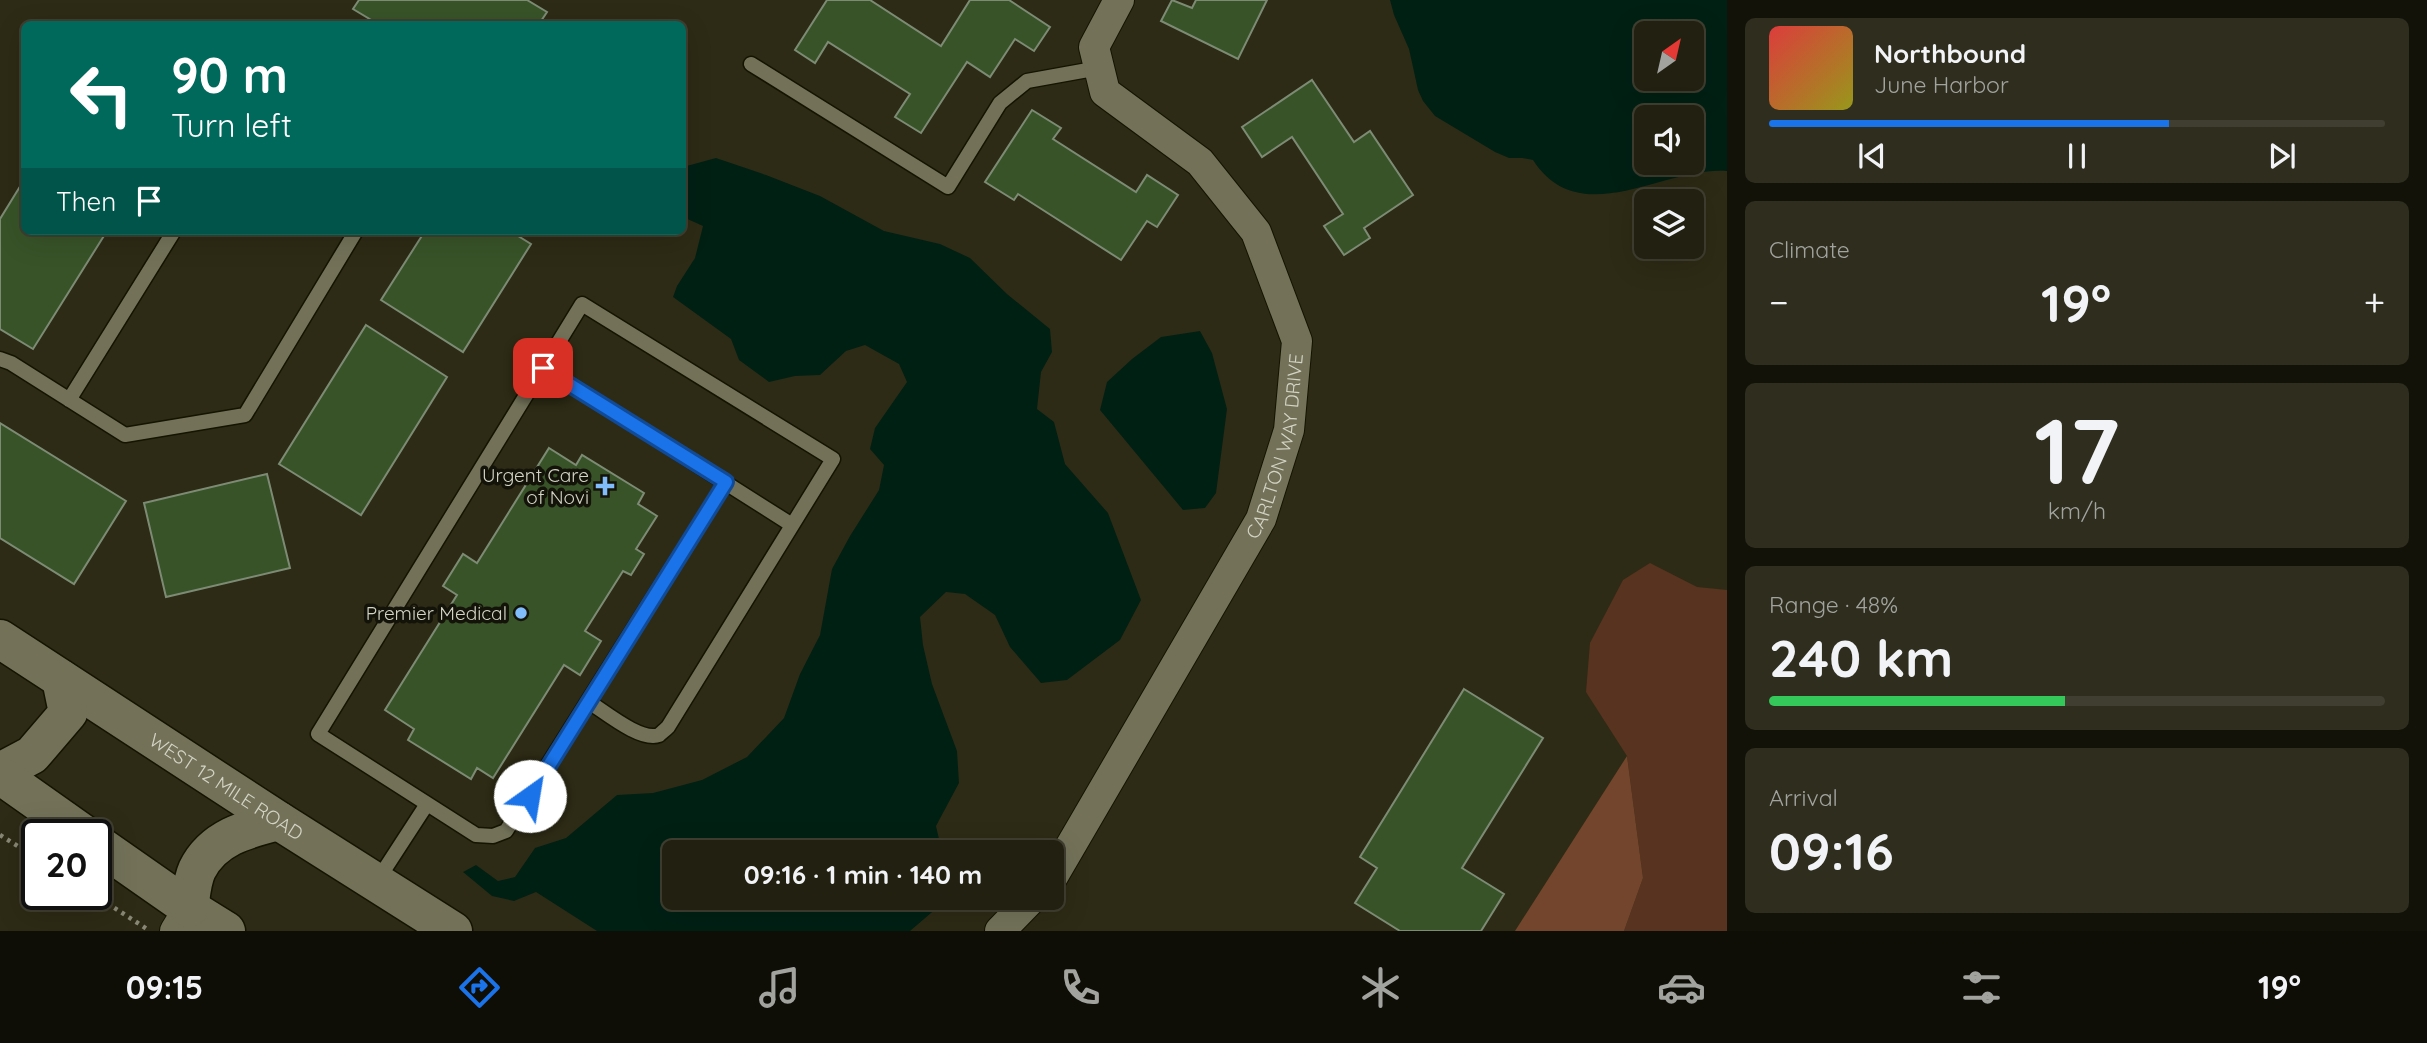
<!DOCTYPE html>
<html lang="en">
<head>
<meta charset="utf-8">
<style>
	:root { --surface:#222010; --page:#2e2d1e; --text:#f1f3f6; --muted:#a2a39f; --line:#3f3e30; --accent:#1a73e8 }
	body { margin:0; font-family:Quicksand,sans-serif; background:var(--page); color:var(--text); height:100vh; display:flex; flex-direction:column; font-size:26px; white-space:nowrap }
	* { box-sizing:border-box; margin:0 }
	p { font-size:23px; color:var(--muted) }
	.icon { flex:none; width:38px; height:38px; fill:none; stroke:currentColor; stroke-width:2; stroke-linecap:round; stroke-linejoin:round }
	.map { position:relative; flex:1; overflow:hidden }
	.sheet { display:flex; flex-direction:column; gap:18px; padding:18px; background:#131209; width:700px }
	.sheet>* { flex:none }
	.banner { position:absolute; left:21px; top:21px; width:665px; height:214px; border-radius:10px; box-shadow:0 7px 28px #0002,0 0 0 2px var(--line); background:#00695c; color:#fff; overflow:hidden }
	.needle { width:46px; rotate:34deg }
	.controls { position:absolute; left:1634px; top:21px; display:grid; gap:14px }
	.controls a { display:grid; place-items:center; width:70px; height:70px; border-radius:10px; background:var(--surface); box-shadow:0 7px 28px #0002,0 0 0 2px var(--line); font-size:35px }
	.speed { position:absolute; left:21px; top:819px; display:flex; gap:14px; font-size:35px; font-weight:700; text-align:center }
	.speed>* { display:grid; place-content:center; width:91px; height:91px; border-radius:50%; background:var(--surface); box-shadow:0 7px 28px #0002,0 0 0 2px var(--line); line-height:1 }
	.speed .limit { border:4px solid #111; border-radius:10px; background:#fff; color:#111 }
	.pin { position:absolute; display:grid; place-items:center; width:60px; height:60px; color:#fff; margin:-30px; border-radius:14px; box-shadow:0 4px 10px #0006 }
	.me { position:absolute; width:77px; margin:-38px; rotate:32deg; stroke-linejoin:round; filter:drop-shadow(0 0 5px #0008) }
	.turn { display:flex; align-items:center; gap:24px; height:147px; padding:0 35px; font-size:32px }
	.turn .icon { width:91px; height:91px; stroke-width:2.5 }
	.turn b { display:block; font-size:49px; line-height:60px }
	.then { display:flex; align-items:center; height:66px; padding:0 35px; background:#0003; gap:14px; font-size:26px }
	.big { font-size:52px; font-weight:700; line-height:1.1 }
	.sheet .widget { flex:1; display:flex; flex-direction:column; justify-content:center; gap:10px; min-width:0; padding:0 24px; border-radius:10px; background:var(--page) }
	.sheet .dial { align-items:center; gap:0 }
	.dial b { font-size:91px; line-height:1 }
	.song { display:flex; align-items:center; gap:21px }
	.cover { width:84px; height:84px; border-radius:10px; background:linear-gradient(135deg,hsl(0 70% 55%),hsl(60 70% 35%)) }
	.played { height:7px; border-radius:4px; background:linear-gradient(90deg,var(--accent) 65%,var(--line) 65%) }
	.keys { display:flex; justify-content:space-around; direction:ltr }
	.heat { display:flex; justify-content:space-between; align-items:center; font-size:38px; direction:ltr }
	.charge { height:10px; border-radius:5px; background:linear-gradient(90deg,#34c759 48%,var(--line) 0) }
	.trip { position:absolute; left:662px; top:840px; width:402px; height:70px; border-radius:10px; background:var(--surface); box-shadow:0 7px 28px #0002,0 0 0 2px var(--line); font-weight:700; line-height:70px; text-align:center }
	.tabs { display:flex; height:112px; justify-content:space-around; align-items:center; background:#0e0d06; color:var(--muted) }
	.tabs .icon { width:49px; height:49px }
	.tabs .active { color:var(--accent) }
	.tabs b { font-size:32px; color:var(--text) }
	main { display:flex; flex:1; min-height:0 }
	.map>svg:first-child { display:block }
	.green { fill:#573320 }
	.forest { fill:#73452c }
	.water { fill:#012014; fill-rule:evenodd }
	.building { fill:#385328; stroke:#7d8b75; stroke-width:2 }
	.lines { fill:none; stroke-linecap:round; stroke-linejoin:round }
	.lane-casing { stroke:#151401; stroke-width:17 }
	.street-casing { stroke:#151401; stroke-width:32 }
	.secondary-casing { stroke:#151401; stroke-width:41 }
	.path { stroke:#888775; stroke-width:4.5; stroke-dasharray:3.5 5; stroke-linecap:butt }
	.lane { stroke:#737259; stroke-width:14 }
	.street { stroke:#737259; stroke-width:30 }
	.secondary { stroke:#737259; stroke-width:38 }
	.route-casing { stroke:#114b97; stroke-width:18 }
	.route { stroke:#1a73e8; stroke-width:12 }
	.poi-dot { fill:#81bdfa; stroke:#14130a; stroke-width:2.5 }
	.labels { text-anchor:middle; stroke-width:7; stroke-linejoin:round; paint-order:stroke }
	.street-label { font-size:19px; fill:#d4d4c6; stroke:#14130a }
	.poi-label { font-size:19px; fill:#d4d4c6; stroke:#14130a; text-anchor:end }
</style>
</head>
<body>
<main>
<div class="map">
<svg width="1727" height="931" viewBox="0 0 1727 931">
	<rect width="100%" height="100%" fill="#2d2b15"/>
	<path class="green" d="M1650,563L1697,587L1727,590V931H1624L1643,878L1627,756L1586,692L1590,643L1623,580Z"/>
	<path class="forest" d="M1627,756L1643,878L1624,931H1515Z"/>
	<path class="water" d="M1390,0H1727V171C1664,166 1580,233 1533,160L1522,158H1509L1495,152L1435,116L1423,101L1418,90L1409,49L1394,15ZM1647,33H1692V79H1647ZM1647,117H1692V163H1647Z
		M716,158L766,175L820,196L884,231L940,244L970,258L1007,294L1050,329L1052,352L1041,372L1037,409L1054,422L1065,464L1108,513L1141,600L1120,640L1067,680L1041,683L1010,647L995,615L965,594L946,592L920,617L923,645L932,684L957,751L959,783L936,826L942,852H674V898H939L938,907L910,931H597L536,892L514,901L492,896L463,872L476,865L498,881L515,877L535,848L566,838L617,795L653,793L702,780L747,757L784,718L800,674L820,635L832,569L850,536L879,490L884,465L870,449L875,428L907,382L899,364L865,345L846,351L820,375L795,376L769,382L739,360L731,339L673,297L677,286L695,258L703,226L683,217V167Z
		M1200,331L1212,353L1227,409L1216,493L1205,508L1183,510L1100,410L1107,382L1132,359L1161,337Z"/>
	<path class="building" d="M359,0H527L547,12L539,24H378L353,9Z
		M827,0H870L941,46L970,0H1009L1050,27L1034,51L1015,39L990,77L967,62L921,133L895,117L910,94L828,42L815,63L795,50Z
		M1172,0L1192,8L1196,0H1267L1238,59L1161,21Z
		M1312,80L1354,142L1370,131L1413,195L1364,228L1370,238L1344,255L1324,226L1343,214L1292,137L1262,157L1242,127Z
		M1032,110L1061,128L1053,139L1136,192L1147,175L1178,195L1157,227L1147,221L1121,260L1018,194L1014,200L985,182Z
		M24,180V231H107L33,349L0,329V219Z
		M425,231H510L531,244L463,352L381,300Z
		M366,325L447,377L361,515L279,464Z
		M0,423L126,501L74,584L0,538Z
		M549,448L576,465L582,455L644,493L638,504L657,516L636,549L644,554L631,575L623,571L585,631L601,641L580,675L564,665L493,778L477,768L471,779L408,740L414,729L385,710L457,595L443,586L463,554L477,563Z
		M267,474L290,568L166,597L144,503Z
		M1464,689L1543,738L1462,868L1504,894L1481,931H1400L1355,903L1377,868L1360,857Z"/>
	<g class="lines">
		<defs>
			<path id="lane" d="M751,64L948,187L1000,103L1027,81L1099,68
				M0,359L11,363L125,435L245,415L356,231
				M543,367L792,525
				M69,400L174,231
				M589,702C605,712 641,742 659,735C660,734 667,728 668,727L833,459L582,304L318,734L476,835L493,836L506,831L726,482
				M377,881L427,804"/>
			<g id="street">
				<path id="s1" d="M1052,878L1261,519L1289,430L1297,341L1256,232L1200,162L1105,92L1094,47L1119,0"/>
				<path d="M175,931L189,908"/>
				<path d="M1000,931L1032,898"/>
			</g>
			<g id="secondary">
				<path id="s2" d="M0,639L279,821L453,931"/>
				<path d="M0,772L32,755L68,713L61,679"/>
				<path d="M0,775L85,835"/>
				<path d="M96,843L189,908L226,931"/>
				<path d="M189,908C191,896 192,881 197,870C213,837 247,829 279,821"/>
			</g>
		</defs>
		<use href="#lane" class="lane-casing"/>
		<use href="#street" class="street-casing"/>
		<use href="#secondary" class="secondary-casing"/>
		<path class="path" d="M0,835L37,858
			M93,894L147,929"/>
		<use href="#lane" class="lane"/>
		<use href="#street" class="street"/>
		<use href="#secondary" class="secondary"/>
	</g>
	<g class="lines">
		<defs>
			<path id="route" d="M530,796L726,482L543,368"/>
		</defs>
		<use href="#route" class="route-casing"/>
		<use href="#route" class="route"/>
	</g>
	<g class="poi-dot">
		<path d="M601.5 475.5h7v7h7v7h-7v7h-7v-7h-7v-7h7z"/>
		<circle cx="521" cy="613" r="7"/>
	</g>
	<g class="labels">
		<g class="street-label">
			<text dy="7" stroke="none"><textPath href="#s1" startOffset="490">CARLTON WAY DRIVE</textPath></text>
			<text dy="7" stroke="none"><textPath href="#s2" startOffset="270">WEST 12 MILE ROAD</textPath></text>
		</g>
		<g class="poi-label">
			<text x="589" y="482">Urgent Care<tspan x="589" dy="22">of Novi</tspan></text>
			<text x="507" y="620">Premier Medical</text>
		</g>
	</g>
</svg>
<div class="controls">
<a><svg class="needle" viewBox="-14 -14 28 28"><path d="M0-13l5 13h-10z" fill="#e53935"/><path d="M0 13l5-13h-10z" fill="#a2a39f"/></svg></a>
<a><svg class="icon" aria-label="sound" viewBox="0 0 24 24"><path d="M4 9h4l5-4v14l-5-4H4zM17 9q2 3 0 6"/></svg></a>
<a><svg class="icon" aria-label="layers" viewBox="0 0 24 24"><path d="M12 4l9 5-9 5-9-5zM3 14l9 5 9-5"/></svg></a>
</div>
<div class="speed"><div class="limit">20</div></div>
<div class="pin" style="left:543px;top:368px;background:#d93025"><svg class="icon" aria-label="arrive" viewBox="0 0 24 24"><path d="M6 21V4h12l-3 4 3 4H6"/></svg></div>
<svg class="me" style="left:530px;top:796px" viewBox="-20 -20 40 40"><circle r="19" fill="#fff"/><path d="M0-13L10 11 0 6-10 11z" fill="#1a73e8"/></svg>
<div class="trip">09:16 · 1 min · 140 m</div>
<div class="banner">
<div class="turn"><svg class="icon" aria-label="left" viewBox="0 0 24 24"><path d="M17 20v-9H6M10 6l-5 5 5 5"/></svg><div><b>90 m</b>Turn left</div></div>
<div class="then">Then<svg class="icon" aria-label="arrive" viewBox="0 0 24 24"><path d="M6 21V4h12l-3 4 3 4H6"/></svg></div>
</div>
</div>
<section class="sheet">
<div class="widget">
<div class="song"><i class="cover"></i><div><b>Northbound</b><p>June Harbor</p></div></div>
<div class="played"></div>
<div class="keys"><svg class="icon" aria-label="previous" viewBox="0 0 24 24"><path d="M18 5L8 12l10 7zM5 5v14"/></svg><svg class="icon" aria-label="pause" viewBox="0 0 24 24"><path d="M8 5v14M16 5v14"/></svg><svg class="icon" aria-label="next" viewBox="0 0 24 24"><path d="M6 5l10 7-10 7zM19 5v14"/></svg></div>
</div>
<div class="widget"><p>Climate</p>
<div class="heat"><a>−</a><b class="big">19°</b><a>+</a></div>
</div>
<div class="widget dial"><b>17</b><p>km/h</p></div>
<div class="widget"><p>Range · 48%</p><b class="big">240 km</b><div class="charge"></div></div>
<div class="widget"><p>Arrival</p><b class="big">09:16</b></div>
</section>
</main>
<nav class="tabs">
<b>09:15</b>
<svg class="icon active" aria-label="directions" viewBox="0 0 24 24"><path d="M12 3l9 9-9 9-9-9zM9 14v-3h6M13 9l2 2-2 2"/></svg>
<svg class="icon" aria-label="music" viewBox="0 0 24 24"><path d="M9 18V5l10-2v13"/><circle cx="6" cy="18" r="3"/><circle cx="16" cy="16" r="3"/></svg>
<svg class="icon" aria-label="phone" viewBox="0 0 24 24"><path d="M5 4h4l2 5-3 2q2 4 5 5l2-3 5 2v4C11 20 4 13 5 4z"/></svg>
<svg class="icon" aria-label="climate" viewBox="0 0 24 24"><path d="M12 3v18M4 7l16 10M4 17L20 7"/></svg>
<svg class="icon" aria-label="car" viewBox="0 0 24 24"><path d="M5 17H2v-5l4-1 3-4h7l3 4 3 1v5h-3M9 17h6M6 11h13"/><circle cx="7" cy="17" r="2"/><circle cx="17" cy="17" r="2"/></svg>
<svg class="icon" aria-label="filters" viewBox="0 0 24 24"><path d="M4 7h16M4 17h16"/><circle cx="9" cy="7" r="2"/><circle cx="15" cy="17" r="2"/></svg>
<b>19°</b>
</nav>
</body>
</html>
